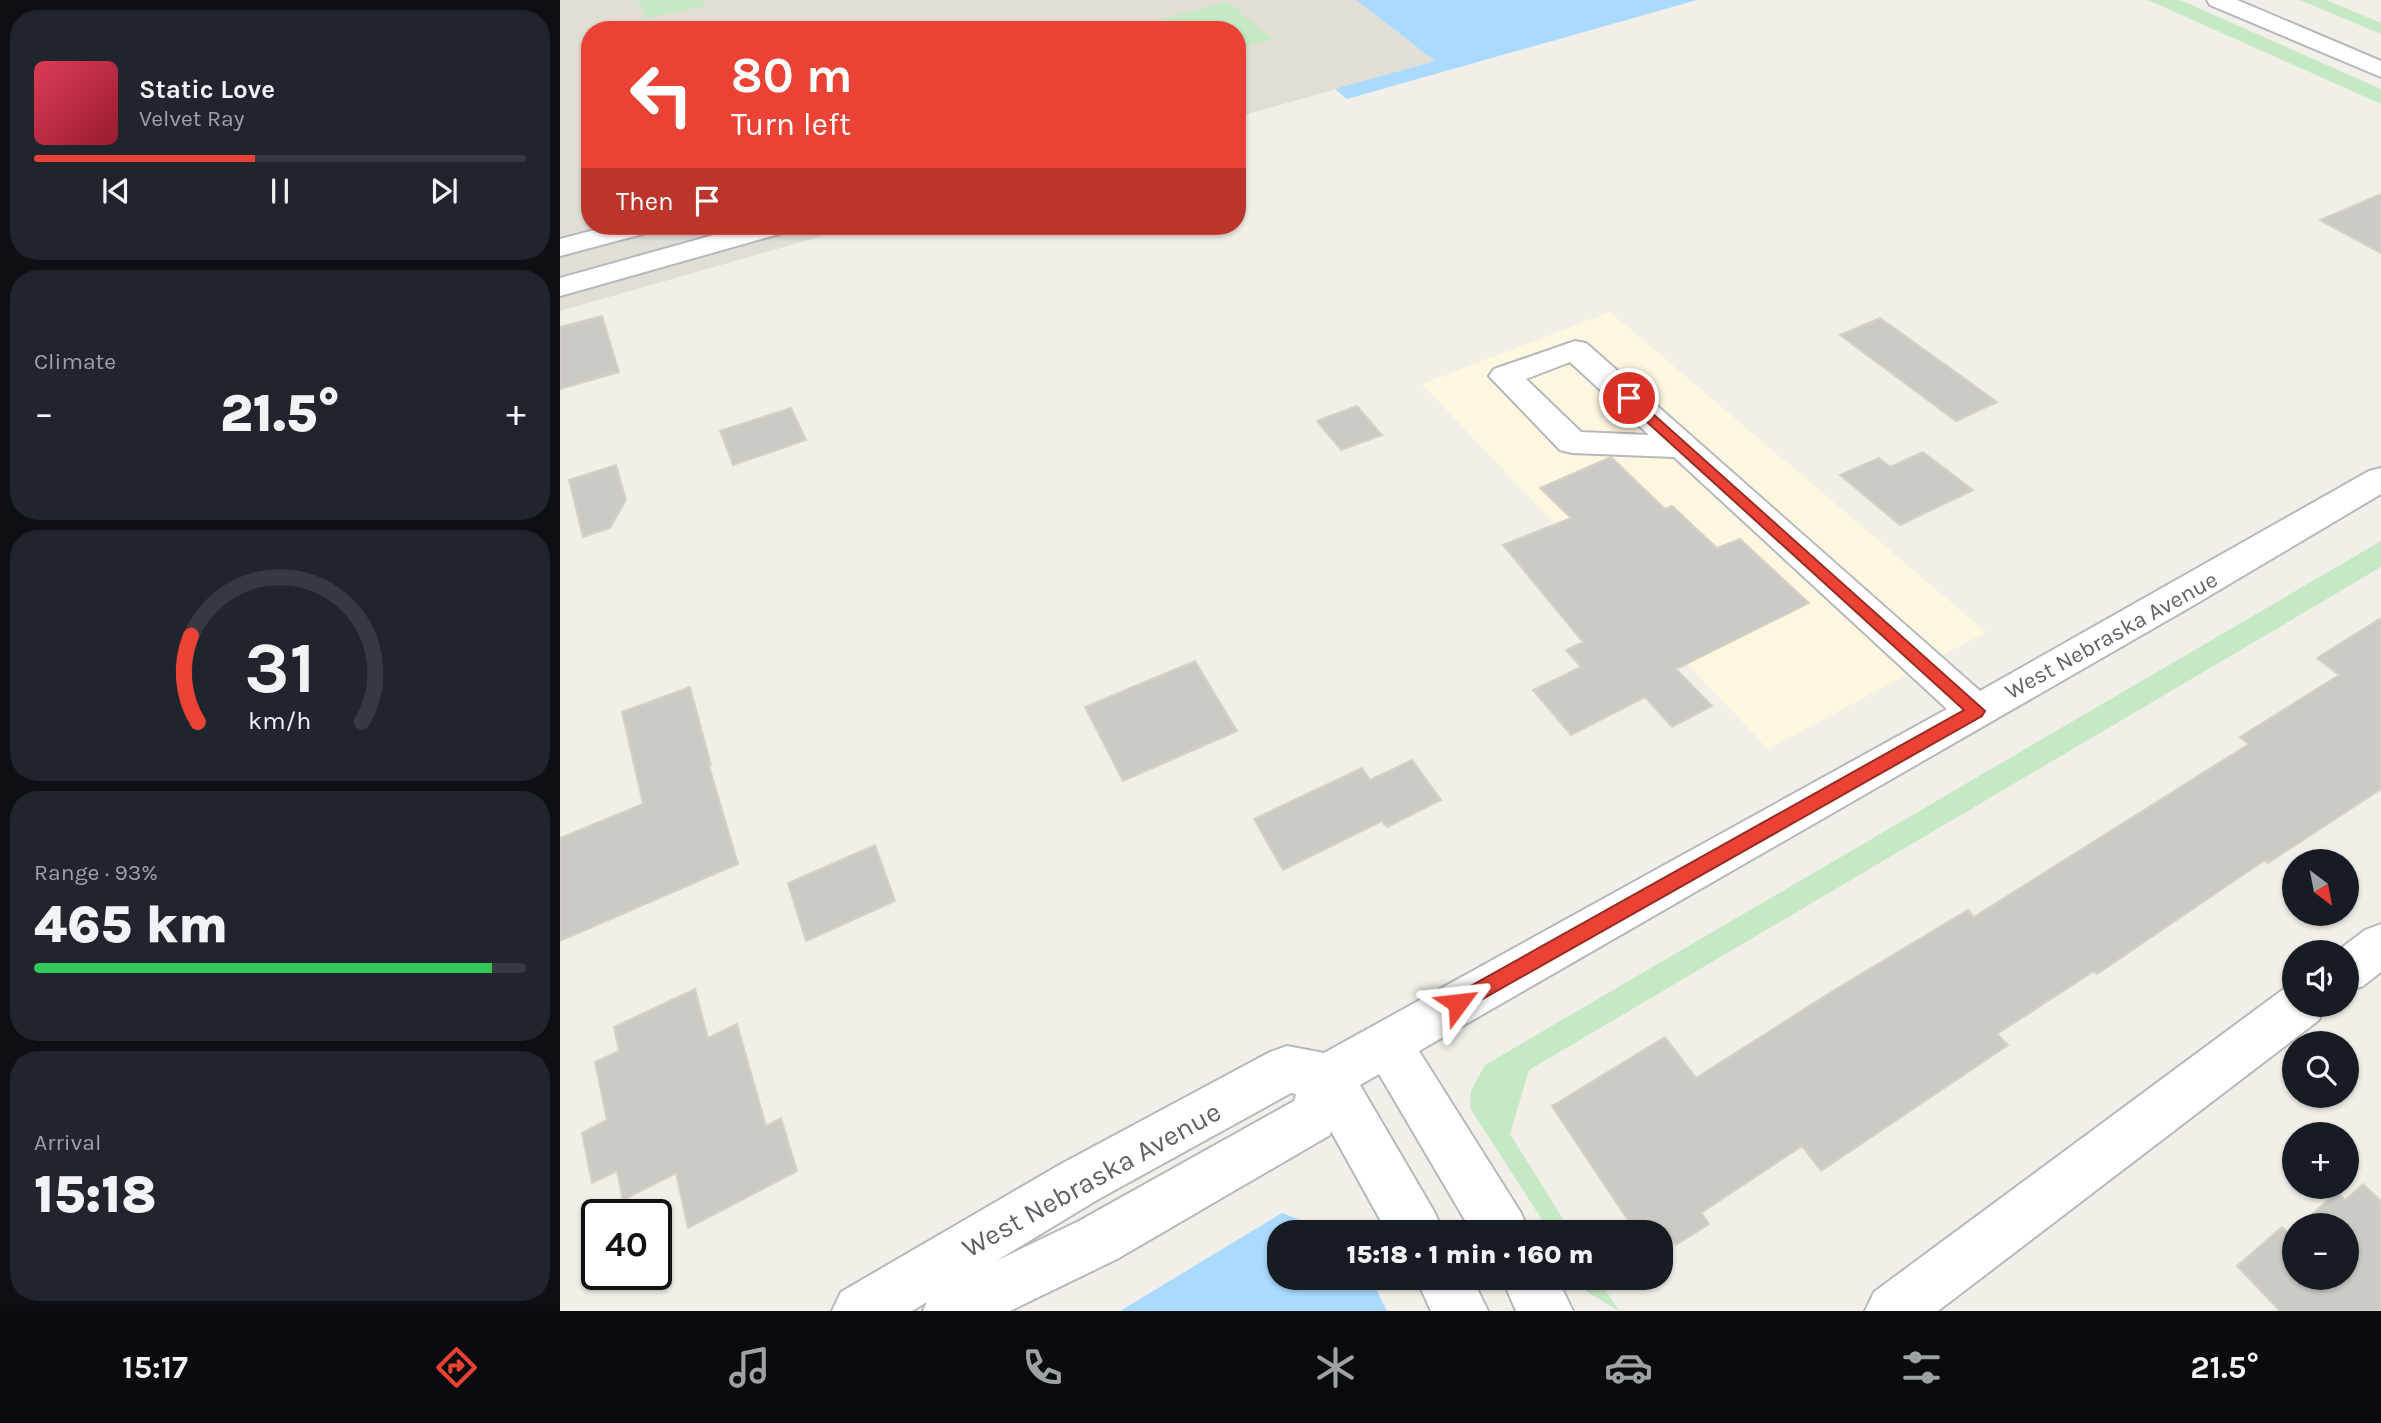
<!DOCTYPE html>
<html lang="en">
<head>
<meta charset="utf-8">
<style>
	:root { --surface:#171b24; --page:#20242c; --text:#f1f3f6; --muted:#9ea1a6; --line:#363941; --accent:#ea4335 }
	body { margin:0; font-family:Karla,sans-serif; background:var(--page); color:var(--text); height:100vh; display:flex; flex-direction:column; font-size:26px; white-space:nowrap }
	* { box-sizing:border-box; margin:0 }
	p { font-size:23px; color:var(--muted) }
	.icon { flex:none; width:38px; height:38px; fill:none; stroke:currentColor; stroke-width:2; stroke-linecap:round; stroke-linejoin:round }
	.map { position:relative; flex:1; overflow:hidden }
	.panel { display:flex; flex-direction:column; gap:10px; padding:10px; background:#0d0f14; width:560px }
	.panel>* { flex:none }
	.banner { position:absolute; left:21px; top:21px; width:665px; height:214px; border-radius:28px; box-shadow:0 2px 5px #0004; background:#ea4335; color:#fff; overflow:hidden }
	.needle { width:46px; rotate:148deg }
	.buttons { position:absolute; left:1722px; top:849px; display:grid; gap:14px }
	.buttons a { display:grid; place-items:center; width:77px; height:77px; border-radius:50%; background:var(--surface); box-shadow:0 2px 5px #0004; font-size:35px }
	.speed { position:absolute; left:21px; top:1199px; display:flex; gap:14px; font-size:35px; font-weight:700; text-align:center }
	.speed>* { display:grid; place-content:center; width:91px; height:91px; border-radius:50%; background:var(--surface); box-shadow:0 2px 5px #0004; line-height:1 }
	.speed .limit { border:4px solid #111; border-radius:10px; background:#fff; color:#111 }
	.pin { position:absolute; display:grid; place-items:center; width:60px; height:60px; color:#fff; margin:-30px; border:4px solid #fff; border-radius:50%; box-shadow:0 2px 7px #0007 }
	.me { position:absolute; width:77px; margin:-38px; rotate:60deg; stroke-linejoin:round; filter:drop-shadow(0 0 5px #0008) }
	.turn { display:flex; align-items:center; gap:24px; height:147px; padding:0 35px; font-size:32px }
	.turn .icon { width:91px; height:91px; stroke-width:2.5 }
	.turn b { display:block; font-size:49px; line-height:60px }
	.then { display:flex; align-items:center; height:66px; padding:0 35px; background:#0003; gap:14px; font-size:26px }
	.big { font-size:52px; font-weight:800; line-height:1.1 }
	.panel .tile { flex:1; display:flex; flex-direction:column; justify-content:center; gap:10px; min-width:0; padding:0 24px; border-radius:28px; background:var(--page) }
	.panel .dial { align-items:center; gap:0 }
	.dial svg { height:182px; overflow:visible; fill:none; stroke:var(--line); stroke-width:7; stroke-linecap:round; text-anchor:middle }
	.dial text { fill:var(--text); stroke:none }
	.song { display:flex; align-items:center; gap:21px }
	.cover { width:84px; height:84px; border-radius:10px; background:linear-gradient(135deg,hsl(350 70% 55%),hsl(350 70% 35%)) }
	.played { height:7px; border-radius:4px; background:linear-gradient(90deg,var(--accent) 45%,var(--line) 45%) }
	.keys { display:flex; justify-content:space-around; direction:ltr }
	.heat { display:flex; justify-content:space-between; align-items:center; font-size:38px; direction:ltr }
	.charge { height:10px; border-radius:5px; background:linear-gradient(90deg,#34c759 93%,var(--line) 0) }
	.trip { position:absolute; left:707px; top:1220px; width:406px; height:70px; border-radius:28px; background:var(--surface); box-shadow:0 2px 5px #0004; font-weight:800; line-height:70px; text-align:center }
	.tabs { display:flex; height:112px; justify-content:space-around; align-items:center; background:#090b0e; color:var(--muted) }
	.tabs .icon { width:49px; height:49px }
	.tabs .active { color:var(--accent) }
	.tabs b { font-size:32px; color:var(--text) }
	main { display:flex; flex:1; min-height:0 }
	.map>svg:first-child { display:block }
	.commercial { fill:#fef7e0 }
	.education { fill:#e1ded6 }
	.green { fill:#c5e8c5 }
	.water { fill:#aadaff }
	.building { fill:#cccac5; stroke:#d6d1c6; stroke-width:2 }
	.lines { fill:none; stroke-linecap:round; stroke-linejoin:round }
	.minor-casing { stroke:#b5b8bc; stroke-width:4 }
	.minor { fill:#fff; fill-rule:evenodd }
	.route { fill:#ea4335; stroke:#982c22; stroke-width:2 }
	.labels { text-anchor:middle; stroke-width:7; stroke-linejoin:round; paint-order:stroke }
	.street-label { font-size:23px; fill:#5f6368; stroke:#fff }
	.near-street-label { font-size:28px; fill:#5f6368; stroke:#fff }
</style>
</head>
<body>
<main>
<section class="panel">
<div class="tile">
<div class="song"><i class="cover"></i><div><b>Static Love</b><p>Velvet Ray</p></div></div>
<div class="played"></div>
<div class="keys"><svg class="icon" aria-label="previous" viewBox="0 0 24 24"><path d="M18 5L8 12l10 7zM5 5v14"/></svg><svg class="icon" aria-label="pause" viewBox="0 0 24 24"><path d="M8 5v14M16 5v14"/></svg><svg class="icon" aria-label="next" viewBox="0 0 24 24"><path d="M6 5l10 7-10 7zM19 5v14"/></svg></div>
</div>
<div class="tile"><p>Climate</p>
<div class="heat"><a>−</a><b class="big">21.5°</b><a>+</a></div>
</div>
<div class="tile dial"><svg viewBox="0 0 100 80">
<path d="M14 69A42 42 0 1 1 86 69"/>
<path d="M14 69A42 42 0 0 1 11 31" stroke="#ea4335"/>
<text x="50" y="56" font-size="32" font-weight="700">31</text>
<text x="50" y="72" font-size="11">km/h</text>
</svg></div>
<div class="tile"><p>Range · 93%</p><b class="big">465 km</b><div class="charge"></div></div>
<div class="tile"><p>Arrival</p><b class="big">15:18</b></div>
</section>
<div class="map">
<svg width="1821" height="1311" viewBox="0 0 1821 1311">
	<rect width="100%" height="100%" fill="#f1efe8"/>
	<path class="commercial" d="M1050,312L1426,632L1208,749L862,384Z"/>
	<path class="education" d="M0,0H796L875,61L677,117V30H30V226H297L0,311Z"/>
	<path class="green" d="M78,0H141L145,6L86,18Z
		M1588,0H1620L1821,89V104Z
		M1740,0H1766L1821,23V34Z
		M668,2L713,39L677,48V30H613L601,19Z
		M1821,541V567L969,1070L950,1134L1011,1232H990L910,1108L911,1091L925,1065Z
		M1018,1278H1038L1059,1311L1027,1292Z"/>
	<path class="water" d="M796,0H1137L787,99L775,89L875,61Z
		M722,1213L774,1232H719V1278H811L827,1311H560Z"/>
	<path class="building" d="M1821,194V253L1760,220Z
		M42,316L59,372L0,389V327Z
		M1320,318L1408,381L1437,402L1396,421L1280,335Z
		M797,406L822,435L781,450L757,421Z
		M231,408L246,440L173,465L160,431Z
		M1363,452L1413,490L1340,525L1280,475L1319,458L1330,467Z
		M1051,457L1105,509L1112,506L1157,548L1180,539L1249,603L1116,669L1152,706L1112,727L1085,697L1011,735L973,690L1021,667L1006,650L1023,642L943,545L1011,518L980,488Z
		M56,465L66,500L50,528L23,537L9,480Z
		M1821,618V789L1708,863L1705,860L1537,974L1534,971L1437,1034L1448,1045L1261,1171L1242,1146L1141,1213L1149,1224L1116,1245L1107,1232H1076L992,1106L1105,1037L1136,1078L1276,989L1408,910L1414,917L1689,744L1680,737L1779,675L1757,658Z
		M635,661L677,731L563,781L525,707Z
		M130,687L151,765L149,766L178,864L0,941V838L83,804L62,712Z
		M852,760L881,800L827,827L822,821L723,870L694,819L802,768L810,780Z
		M315,845L335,901L246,941L228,883Z
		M135,989L148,1038L177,1024L206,1126L221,1118L237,1171L128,1228L116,1173L63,1200L57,1171L32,1183L22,1133L47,1120L35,1062L59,1051L54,1027Z
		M1803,1184L1821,1201V1311H1720L1677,1266L1722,1227L1730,1234L1734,1230V1278H1787V1225H1740L1777,1192L1785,1200Z"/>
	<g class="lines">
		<defs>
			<path id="minor" d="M1647,0H1677L1821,61V77L1650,5Z
				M50,226H94L90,232L0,256V239Z
				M186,226H230L226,232L0,296V278Z
				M1015,341L1026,343L1420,691L1809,471L1821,468V494L1634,605L859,1051L961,1213L969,1232H912L819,1074L800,1085L875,1213L883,1232H827L771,1131L770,1135L557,1259L450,1311H363L367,1302L352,1311H272L281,1292L501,1164L710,1052L727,1046L764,1053L1387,709L1114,457L1012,453L1000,450L929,376L934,369ZM1010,362L1089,435L1021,432L966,379ZM731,1093L736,1094L734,1101L519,1221L436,1261L537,1200Z
				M1821,924V972L1803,986L1787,992V952H1776L1805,930Z
				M1734,985V1004H1765L1759,1020L1378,1311H1305L1314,1292L1725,988Z
				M856,1278H912L928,1311H871Z
				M942,1278H997L1013,1311H956Z"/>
		</defs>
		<use href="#minor" class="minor-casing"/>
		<use href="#minor" class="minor"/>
	</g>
	<path class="route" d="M1069,394L1073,396L1425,711L1422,716L898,1013L891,1010L888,1003L891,997L1404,710L1064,401L1062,398Z"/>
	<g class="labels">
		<g class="street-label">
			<text transform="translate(1551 635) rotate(-29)" y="8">West Nebraska Avenue</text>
		</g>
		<g class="near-street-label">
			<text transform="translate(531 1179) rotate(-29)" y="10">West Nebraska Avenue</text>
		</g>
	</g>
</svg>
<div class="buttons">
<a><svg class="needle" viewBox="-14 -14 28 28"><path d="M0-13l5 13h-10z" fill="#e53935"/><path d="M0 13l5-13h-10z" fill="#9ea1a6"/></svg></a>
<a><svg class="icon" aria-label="sound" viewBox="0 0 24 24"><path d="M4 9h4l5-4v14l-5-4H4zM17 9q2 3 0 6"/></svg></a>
<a><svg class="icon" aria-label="search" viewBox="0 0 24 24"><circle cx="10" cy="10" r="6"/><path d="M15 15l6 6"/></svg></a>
<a>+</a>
<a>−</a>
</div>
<div class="speed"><div class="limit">40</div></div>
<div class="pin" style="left:1069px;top:398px;background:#d93025"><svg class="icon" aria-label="arrive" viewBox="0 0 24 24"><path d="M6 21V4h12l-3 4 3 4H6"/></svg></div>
<svg class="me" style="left:898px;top:1003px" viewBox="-20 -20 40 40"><path d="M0-17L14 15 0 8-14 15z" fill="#ea4335" stroke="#fff" stroke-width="4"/></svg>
<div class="trip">15:18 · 1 min · 160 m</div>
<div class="banner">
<div class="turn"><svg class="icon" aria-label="left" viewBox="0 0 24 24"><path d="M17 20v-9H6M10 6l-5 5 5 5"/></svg><div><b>80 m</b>Turn left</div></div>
<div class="then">Then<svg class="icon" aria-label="arrive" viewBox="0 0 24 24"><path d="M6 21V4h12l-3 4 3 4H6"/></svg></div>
</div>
</div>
</main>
<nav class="tabs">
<b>15:17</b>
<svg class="icon active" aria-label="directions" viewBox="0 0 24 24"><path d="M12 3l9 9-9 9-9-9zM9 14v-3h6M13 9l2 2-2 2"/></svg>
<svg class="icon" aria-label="music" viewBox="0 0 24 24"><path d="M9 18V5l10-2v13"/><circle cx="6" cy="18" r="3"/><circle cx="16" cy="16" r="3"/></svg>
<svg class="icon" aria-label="phone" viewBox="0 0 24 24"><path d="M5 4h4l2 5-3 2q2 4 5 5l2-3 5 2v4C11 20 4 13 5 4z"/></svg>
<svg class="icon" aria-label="climate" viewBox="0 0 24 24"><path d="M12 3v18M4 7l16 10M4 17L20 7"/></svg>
<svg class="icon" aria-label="car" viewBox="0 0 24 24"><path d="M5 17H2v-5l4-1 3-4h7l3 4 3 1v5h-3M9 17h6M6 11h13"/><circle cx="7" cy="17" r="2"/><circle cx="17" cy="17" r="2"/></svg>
<svg class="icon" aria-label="filters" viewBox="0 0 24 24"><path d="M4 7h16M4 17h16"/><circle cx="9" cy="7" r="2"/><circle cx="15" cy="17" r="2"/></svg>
<b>21.5°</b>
</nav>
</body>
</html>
